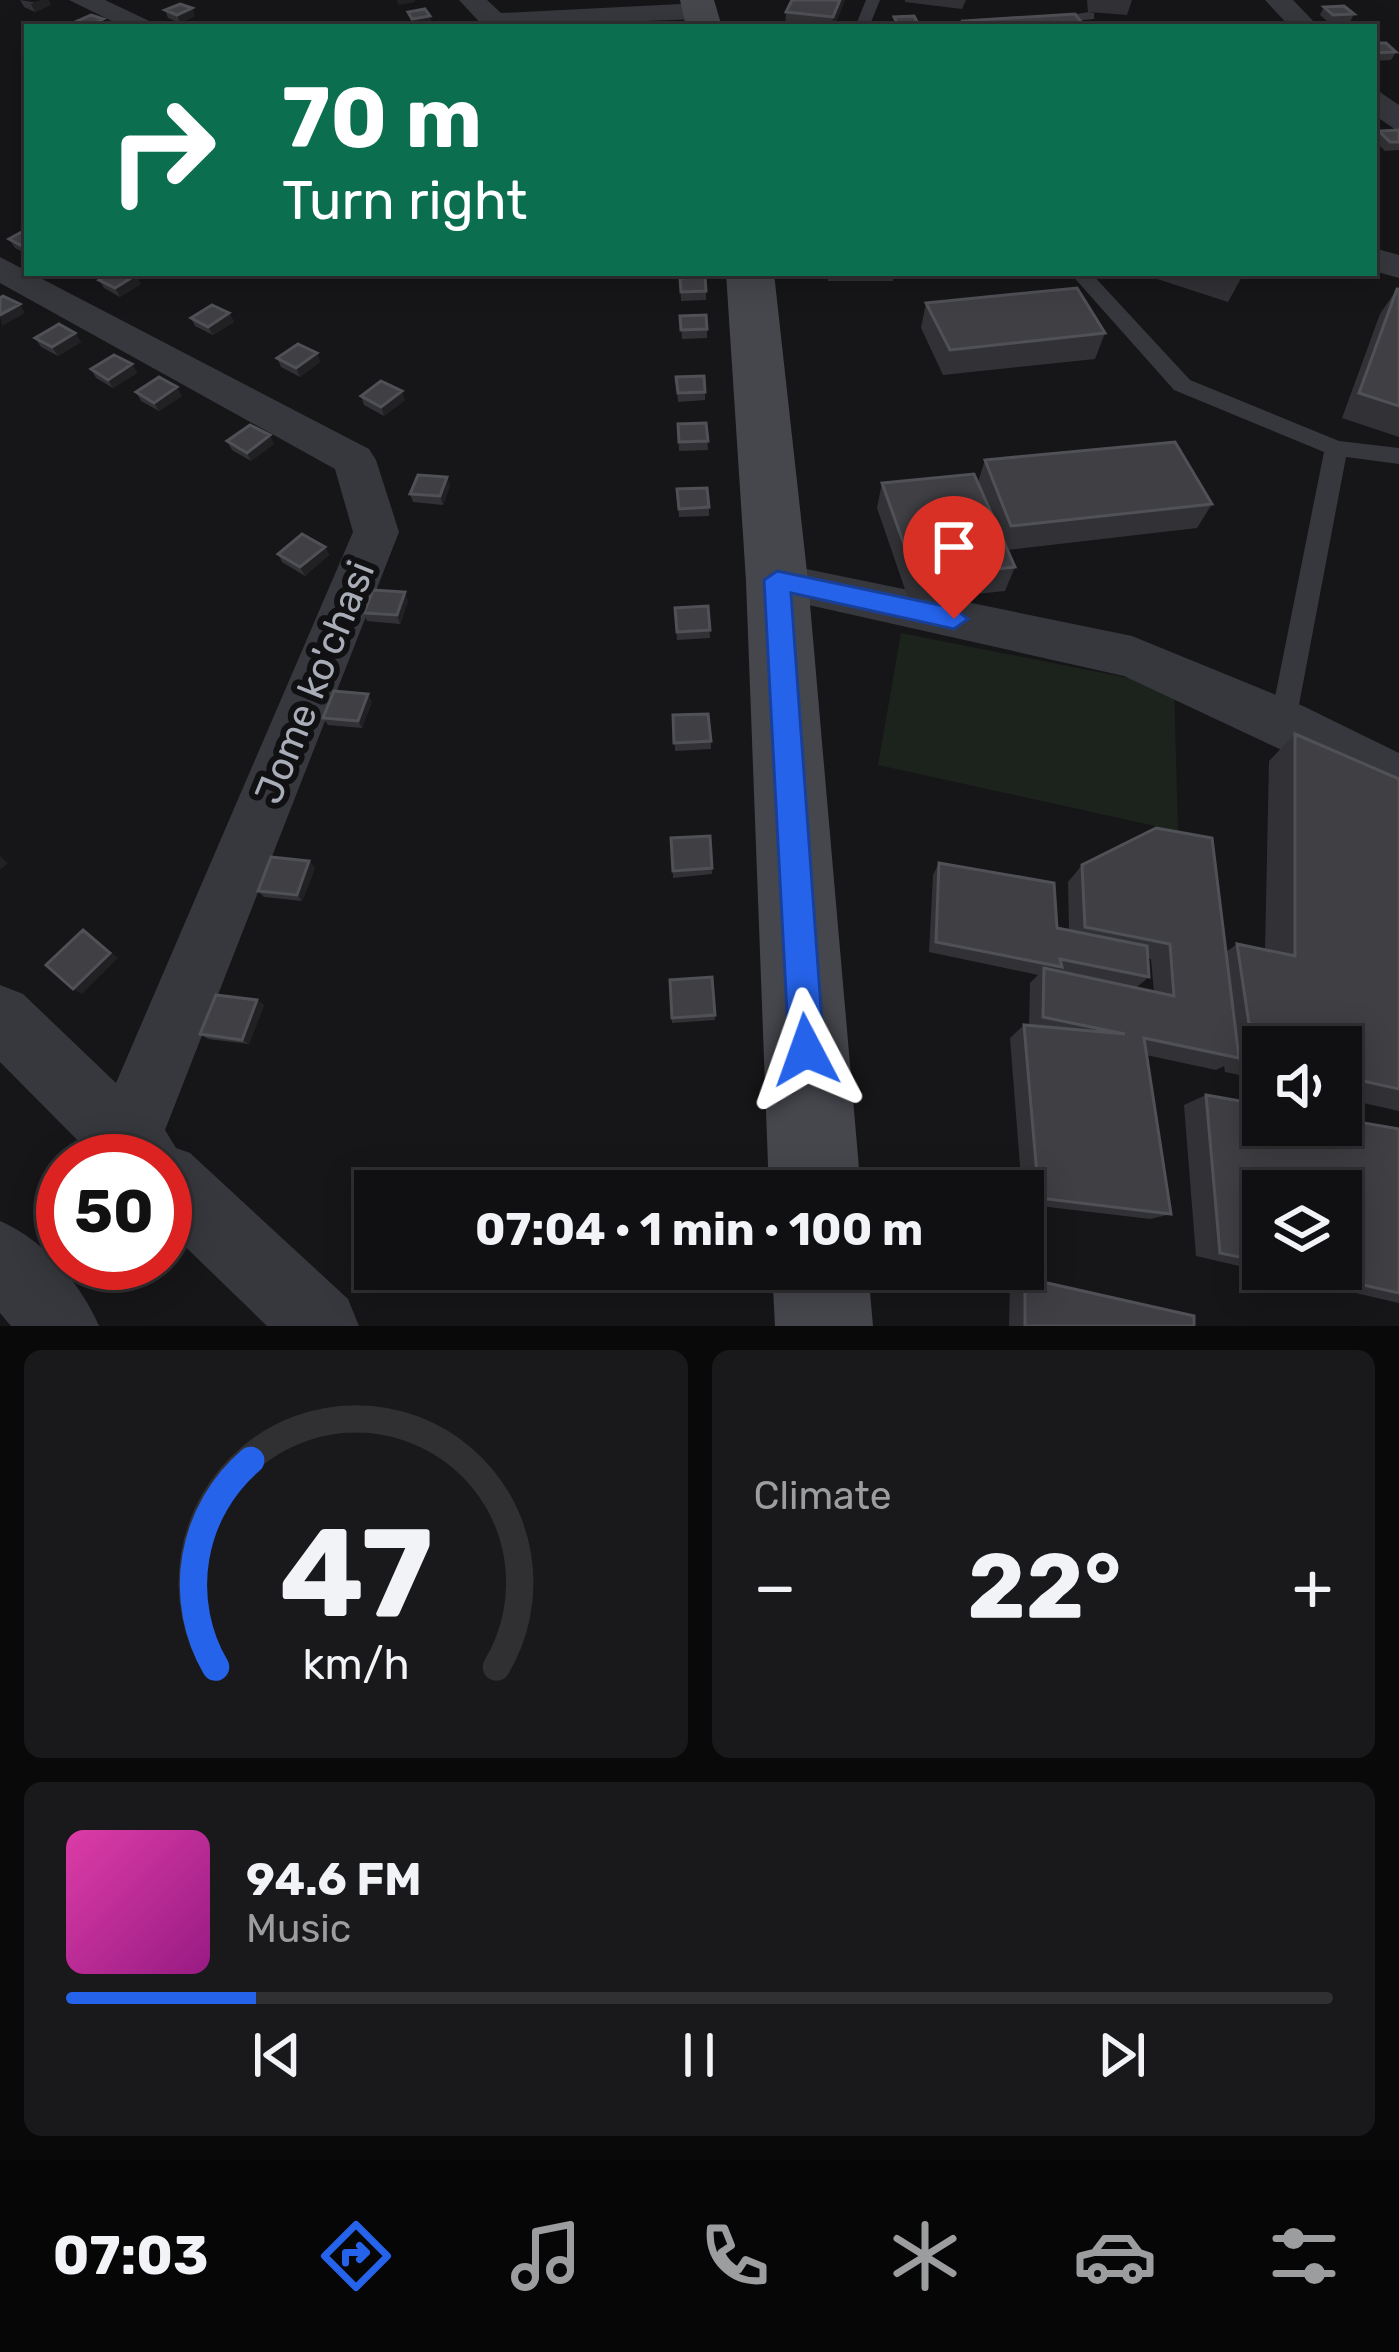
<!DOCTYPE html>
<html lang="en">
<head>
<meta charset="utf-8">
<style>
	:root { --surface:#101012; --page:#19191b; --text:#f1f3f6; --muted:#9c9d9f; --line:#303032; --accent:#2563eb }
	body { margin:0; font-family:Rubik,sans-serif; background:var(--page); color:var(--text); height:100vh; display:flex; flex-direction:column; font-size:45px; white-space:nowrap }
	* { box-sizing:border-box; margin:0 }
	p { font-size:39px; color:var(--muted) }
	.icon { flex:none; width:66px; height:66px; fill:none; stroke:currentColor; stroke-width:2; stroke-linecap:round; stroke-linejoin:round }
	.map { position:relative; height:1326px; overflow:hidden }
	.panel { display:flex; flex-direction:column; gap:24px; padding:24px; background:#09090a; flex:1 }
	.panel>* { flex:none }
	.top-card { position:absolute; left:24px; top:24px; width:1353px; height:252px; border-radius:0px; box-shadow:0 6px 30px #0003,0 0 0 3px var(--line); background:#0b6e4f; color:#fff; overflow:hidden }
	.tools { position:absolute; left:1242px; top:1026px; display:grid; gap:24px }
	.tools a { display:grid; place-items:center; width:120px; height:120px; border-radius:0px; background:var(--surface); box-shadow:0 6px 30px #0003,0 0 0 3px var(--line); font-size:60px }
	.speed { position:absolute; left:36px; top:1134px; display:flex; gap:24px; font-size:60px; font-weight:700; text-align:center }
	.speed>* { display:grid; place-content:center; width:156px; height:156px; border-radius:50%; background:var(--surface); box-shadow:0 6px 30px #0003,0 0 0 3px var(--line); line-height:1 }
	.speed .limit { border:18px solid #d22; background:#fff; color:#111 }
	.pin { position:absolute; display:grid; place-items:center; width:102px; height:102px; color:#fff; margin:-123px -51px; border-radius:50% 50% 50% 0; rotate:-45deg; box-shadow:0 0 12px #0007 }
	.pin .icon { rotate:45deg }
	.me { position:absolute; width:132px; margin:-66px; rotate:356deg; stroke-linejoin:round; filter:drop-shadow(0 0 9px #0008) }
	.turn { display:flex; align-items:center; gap:42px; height:252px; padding:0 60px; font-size:54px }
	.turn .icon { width:156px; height:156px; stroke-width:2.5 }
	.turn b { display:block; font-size:84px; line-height:102px }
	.big { font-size:90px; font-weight:700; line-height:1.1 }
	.panel .tile { flex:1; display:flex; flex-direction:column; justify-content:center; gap:18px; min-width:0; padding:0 42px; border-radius:18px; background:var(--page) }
	.panel .dial { align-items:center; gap:0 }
	.dial svg { height:312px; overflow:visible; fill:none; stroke:var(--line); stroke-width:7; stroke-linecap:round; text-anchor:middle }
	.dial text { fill:var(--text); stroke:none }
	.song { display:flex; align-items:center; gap:36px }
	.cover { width:144px; height:144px; border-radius:18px; background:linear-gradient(135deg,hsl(320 70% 55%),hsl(310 70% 35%)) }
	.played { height:12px; border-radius:6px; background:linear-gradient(90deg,var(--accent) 15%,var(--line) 15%) }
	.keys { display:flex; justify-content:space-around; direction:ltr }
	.heat { display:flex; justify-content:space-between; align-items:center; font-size:66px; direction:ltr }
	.panel .tiles { flex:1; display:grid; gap:24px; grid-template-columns:1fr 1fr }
	.tile:last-child { grid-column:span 2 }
	.trip { position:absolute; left:354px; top:1170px; width:690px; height:120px; border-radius:0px; background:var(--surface); box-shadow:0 6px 30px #0003,0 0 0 3px var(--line); font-weight:700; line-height:120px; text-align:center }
	.tabs { display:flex; height:192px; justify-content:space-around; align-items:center; background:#060607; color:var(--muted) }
	.tabs .icon { width:84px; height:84px }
	.tabs .on { color:var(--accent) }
	.tabs b { font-size:54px; color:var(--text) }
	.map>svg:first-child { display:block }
	.green { fill:#1c231d }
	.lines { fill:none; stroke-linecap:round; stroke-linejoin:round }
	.service { fill:#37383d; fill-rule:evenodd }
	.minor { fill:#37383d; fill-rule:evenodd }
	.secondary { fill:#45474d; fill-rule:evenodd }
	.wall { fill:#323236; fill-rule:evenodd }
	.shaded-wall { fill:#212124 }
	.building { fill:#3f3f44; stroke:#4f5156; stroke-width:3 }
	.route { fill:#2563eb; stroke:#184099; stroke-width:3 }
	.labels { text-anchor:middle; stroke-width:12; stroke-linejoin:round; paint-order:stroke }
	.street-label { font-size:39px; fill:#a8adb8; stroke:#111113 }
</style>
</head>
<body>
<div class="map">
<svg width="1399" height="1326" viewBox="0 0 1399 1326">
	<rect width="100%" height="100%" fill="#161618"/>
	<path class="green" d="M901,633L1174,687L1178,831L878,765Z"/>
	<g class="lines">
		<path class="service" d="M866,0H880L869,27H855Z
			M1089,12L1094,13V19L1045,24L1038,20Z
			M1070,273H1091L1190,380L1339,441L1399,448V464L1346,457L1294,731L1284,734L1274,731L1270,722L1324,452L1174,390Z"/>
		<path class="minor" d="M69,0H105L162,27H124Z
			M459,0H487L501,13L700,3L713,11L700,19L484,27Z
			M1265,0H1293L1319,27H1290Z
			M1374,88L1399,105V132L1374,115Z
			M1374,248L1399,255V278L1374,271Z
			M0,257L369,449L376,460L399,532L165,1130L176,1148L190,1153L348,1299L359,1326H267L165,1227V1161H98L0,1062V985L23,994L116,1083L353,532L335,469L0,283Z
			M777,563L1132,636L1303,706L1399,753V805L1124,676L760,594L753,581L760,568Z
			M0,1221C43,1239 81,1284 99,1326H11L0,1313Z"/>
		<path class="secondary" d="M680,0H714L722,27H686Z
			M726,273H774L808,581L861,1191H769L746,581Z
			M772,1269H868L873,1326H775Z"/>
	</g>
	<path class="wall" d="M20,0L51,5L35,12L24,7Z
		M845,0L834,27H785L786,12Z
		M905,0H966L962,9L905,2Z
		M1087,0H1132L1127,15L1088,12Z
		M1324,7L1354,14L1350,22L1329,23L1320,15Z
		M165,10L195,16L180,23L168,18Z
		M1374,43L1396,52L1391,60L1374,61Z
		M1399,130V150L1385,151L1374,140L1379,131Z
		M27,229V254L15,248L9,239Z
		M827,273H894L893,281H828Z
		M1153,273H1244L1228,302L1151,277Z
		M680,278L706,291V300L681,301Z
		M99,280L141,284L120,297L104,288Z
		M1397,289H1399V437L1342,418L1380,314Z
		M926,303L1105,333L1095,359L943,375L921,328Z
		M229,313L234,322L213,335L195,326L191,318Z
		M680,316L707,329V338L682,339Z
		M75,333L81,342L58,356L41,347L35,338Z
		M317,353L320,362L300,377L281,367L277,358Z
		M132,364L137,373L113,388L96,378L91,369Z
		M676,377L705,392V400L678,402Z
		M136,392L182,396L159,411L141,401Z
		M361,396L405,400L384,416L364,405Z
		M706,423L708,450L679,451L678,424Z
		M227,441L274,444L251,461L232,450Z
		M985,460L1212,504L1197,528L1007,550L1015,567L1005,591L909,601L877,508L882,483L978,482Z
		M447,477L450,486L443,505L413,502L410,494Z
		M677,489L709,507V516L679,517Z
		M325,547L329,555L305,576L282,562L278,554Z
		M408,601L400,624L367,621L364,613Z
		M708,606L710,638L677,640L675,608Z
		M372,701L362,728L328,725L323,718Z
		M673,715L711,741V749L675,751Z
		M1295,734L1399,779V1111L1341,1098V1047H1263V1080L1225,1072L1224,1066L1216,1070L1146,1055L1171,1214L1150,1219L1023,1204L1010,1038L1024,1025L1029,1026L1030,983L1038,975L929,952L933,875L939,863L1057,928L1069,930L1068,882L1082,865L1226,952L1237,944L1265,950L1269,761ZM1148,958L1151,959L1154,992L1059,971L1137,987L1149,977Z
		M710,836L712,874L673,878L671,838Z
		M309,861L315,868L302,901L264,897L258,891Z
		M712,977L715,1020L672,1023L670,980Z
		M257,1000L264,1005L249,1044L208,1039L200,1034Z
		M1206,1095L1399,1129V1303L1196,1256L1184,1105ZM1263,1191L1341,1269H1263Z
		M1025,1278L1194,1326H1009L1010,1281Z"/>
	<path class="shaded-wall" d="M40,0H49L51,5L35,12L31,4Z
		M397,0H415V2L398,5Z
		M840,0H845L834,27H832L833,17Z
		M192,8L195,16L180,23L177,15Z
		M430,16L432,24L414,27L412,19Z
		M103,19L107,27H88Z
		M136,275L141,284L120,297L115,288Z
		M20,304L25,313L2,326L0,315Z
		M229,313L234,322L213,335L208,327Z
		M75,333L81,342L58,356L52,347Z
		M317,353L320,362L300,377L296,368Z
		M132,364L137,373L113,388L108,380Z
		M177,387L182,396L159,411L154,403Z
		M402,391L405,400L384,416L381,407Z
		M270,435L274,444L251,461L247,453Z
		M447,477L450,486L443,505L440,496Z
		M325,547L329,555L305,576L300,567Z
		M405,592L408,601L400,624L397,615Z
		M368,694L372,701L362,728L358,721Z
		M0,856L8,863L0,870Z
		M309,861L315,868L302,901L297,895Z
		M83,930L118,958L82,994L73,989Z
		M257,1000L264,1005L249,1044L242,1040Z"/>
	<path class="building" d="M792,0H840L833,17L786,12Z
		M180,4L192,8L177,15L165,10Z
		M1344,6L1354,14L1333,15L1324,7Z
		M425,9L430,16L412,19L408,12Z
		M1075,14L1085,27H967L963,21Z
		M91,15L103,19L87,26L75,22Z
		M914,16L920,27H899L894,17Z
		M1374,43H1386L1396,52L1374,53Z
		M1399,130V142H1390L1379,131Z
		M27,229V245L24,247L9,239Z
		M110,273H132L136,275L115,288L99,280Z
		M705,277L706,291L681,292L680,278Z
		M1077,288L1105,333L950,350L926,303Z
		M1397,289H1399V406L1359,393Z
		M3,296L20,304L0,315V298Z
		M212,305L229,313L208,327L191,318Z
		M706,315L707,329L681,330L680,316Z
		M59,324L75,333L52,347L35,338Z
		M298,344L317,353L296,368L277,358Z
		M114,355L132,364L108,380L91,369Z
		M704,376L705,392L678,393L676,377Z
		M159,377L177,387L154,403L136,392Z
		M381,381L402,391L381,407L361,396Z
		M706,423L708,441L679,442L678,424Z
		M250,425L270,435L247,453L227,441Z
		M1175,442L1212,504L1011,526L985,460Z
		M974,474L1015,567L916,578L882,483Z
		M418,475L447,477L440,496L410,494Z
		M707,488L709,507L679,509L677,489Z
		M302,534L325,547L300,567L278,554Z
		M373,590L405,592L397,615L364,613Z
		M708,606L710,630L677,632L675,608Z
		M334,691L368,694L358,721L323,718Z
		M708,714L711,741L674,743L673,715Z
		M1295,734L1399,779V1089L1341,1076V1047H1263V1059L1254,1057L1237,944L1295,956Z
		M1156,828L1212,838L1239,1058L1144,1038L1171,1214L1039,1198L1024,1025L1125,1034L1043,1017L1044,968L1174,996L1170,944L1085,927L1082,865Z
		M710,836L712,868L673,871L671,838Z
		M271,857L309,861L297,895L258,891Z
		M939,863L1054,883L1057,928L1147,946L1149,977L1060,959L1062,967L936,942Z
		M83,930L110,953L73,989L46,965Z
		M712,977L715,1015L672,1018L670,980Z
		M216,995L257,1000L242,1040L200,1034Z
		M1206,1095L1263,1105V1125H1341V1119L1399,1129V1293L1292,1269H1341V1191H1263V1262L1220,1253Z
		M662,1269H711L712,1279L662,1283Z
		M1025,1278L1194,1316V1326H1025Z"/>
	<path class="route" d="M777,571L954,608L968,619L954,629L791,593L824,1050L819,1062L806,1067L794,1062L789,1050L764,580Z"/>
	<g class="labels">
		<g class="street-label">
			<text transform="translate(314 682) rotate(-68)" y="14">Jome ko'chasi</text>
		</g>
	</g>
</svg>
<div class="tools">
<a><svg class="icon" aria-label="sound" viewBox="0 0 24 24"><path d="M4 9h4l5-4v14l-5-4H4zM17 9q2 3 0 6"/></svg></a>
<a><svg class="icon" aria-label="layers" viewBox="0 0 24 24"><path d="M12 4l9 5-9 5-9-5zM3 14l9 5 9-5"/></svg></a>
</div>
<div class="speed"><div class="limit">50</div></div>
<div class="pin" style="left:954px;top:619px;background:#d93025"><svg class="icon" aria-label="arrive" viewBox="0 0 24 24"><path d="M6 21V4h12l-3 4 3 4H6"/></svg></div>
<svg class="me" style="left:806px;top:1050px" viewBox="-20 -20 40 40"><path d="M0-17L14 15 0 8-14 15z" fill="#2563eb" stroke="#fff" stroke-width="4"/></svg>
<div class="trip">07:04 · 1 min · 100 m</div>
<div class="top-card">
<div class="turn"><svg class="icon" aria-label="right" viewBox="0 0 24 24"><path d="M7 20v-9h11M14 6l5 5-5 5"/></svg><div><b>70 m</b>Turn right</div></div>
</div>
</div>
<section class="panel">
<div class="tiles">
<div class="tile dial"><svg viewBox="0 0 100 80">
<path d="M14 69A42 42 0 1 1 86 69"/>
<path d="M14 69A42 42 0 0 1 23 16" stroke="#2563eb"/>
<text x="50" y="56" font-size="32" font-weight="700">47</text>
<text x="50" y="72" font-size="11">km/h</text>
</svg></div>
<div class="tile"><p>Climate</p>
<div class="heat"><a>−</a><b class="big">22°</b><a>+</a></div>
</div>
<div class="tile">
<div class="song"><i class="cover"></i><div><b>94.6 FM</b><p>Music</p></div></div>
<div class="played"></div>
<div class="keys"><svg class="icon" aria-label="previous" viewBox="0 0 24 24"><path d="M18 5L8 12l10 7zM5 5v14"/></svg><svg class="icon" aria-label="pause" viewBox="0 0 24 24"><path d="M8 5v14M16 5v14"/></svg><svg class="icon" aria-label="next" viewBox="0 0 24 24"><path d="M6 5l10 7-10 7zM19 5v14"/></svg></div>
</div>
</div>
</section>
<nav class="tabs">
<b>07:03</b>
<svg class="icon on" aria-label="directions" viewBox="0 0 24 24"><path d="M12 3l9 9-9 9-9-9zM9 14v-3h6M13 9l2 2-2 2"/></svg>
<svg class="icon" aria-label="music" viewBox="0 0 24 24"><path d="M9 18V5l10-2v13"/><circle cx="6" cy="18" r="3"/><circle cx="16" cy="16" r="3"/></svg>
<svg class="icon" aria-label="phone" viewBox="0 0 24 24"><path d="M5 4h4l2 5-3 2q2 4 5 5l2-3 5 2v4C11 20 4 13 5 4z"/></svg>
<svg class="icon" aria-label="climate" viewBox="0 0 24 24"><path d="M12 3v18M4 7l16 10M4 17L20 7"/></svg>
<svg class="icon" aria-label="car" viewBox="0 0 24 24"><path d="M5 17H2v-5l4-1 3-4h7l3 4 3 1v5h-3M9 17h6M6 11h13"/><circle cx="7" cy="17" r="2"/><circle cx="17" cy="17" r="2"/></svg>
<svg class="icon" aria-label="filters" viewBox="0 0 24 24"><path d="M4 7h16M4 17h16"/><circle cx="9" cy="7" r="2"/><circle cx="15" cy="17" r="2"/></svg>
</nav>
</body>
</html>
